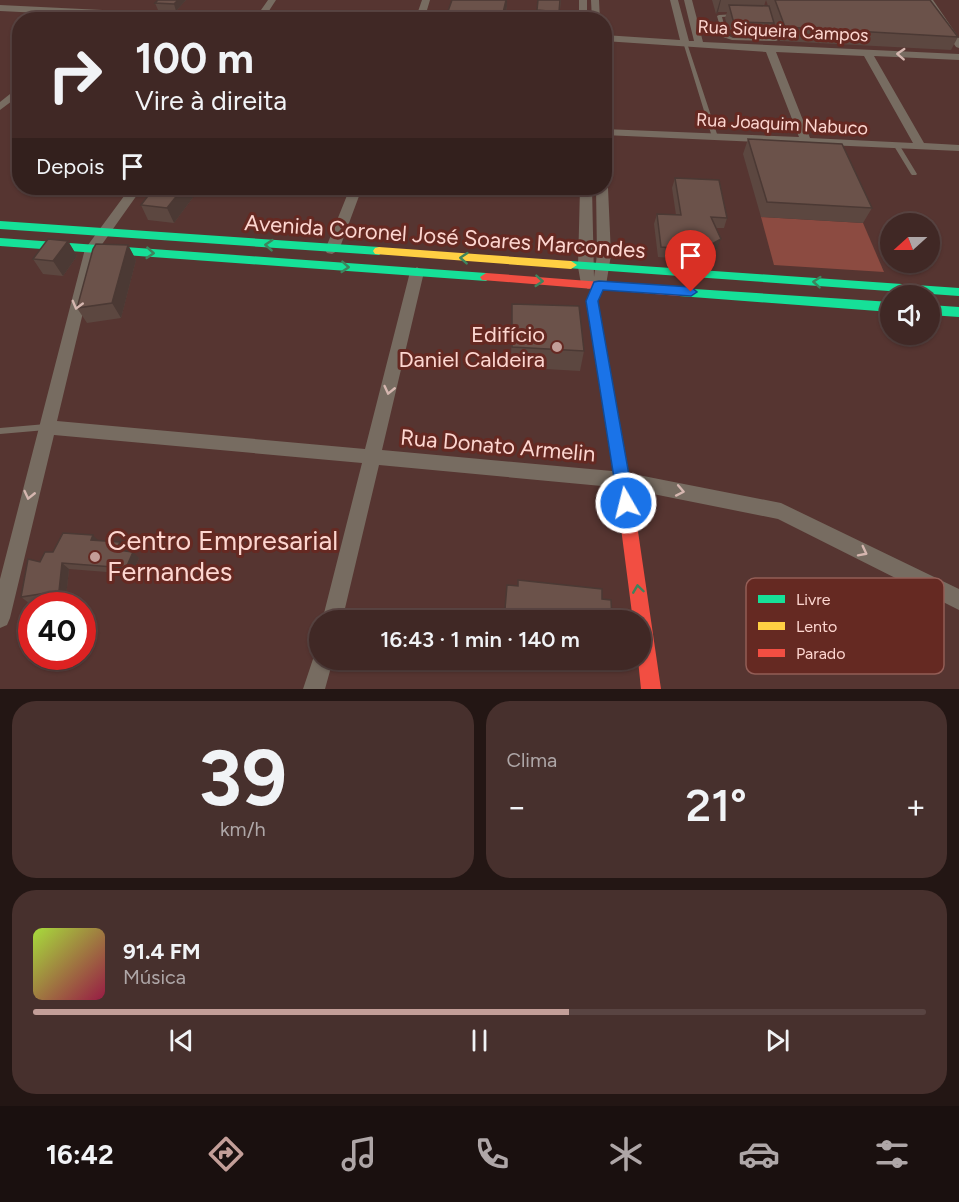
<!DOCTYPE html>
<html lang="pt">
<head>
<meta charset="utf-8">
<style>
	:root { --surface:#402825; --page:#47302d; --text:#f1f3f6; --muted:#aea6a7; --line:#594442; --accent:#c39e98 }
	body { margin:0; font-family:Figtree,sans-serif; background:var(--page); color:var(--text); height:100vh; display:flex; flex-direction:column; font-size:22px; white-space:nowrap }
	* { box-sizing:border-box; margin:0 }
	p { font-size:20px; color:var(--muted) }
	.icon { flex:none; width:33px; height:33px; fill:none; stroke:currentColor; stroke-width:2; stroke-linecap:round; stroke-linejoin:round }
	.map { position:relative; height:689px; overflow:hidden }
	.sheet { display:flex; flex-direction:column; gap:12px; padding:12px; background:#231614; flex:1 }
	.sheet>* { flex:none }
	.banner { position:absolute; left:12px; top:12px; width:600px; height:183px; border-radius:24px; box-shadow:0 2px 4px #0004,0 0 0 2px var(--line); background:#402825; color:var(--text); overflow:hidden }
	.needle { width:39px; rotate:249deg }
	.fabs { position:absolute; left:880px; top:213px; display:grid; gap:12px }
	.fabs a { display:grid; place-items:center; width:60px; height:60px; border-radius:50%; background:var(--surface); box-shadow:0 2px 4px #0004,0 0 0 2px var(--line); font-size:30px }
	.speed { position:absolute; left:18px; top:592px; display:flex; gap:12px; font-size:30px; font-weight:700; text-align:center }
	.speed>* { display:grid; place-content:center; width:78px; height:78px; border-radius:50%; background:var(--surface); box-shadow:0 2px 4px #0004,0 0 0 2px var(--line); line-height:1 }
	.speed .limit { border:9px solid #d22; background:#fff; color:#111 }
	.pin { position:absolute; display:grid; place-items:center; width:51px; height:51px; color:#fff; margin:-62px -26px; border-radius:50% 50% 50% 0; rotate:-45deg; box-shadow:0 0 6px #0007 }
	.pin .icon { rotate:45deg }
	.me { position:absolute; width:66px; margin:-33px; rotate:352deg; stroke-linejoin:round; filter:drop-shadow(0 0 4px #0008) }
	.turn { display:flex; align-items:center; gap:21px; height:126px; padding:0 24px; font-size:27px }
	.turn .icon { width:78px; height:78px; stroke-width:2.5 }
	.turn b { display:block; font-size:42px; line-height:51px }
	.then { display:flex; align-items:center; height:57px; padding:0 24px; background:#0003; gap:12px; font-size:22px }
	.big { font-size:45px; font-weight:600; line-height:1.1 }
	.sheet .tile { flex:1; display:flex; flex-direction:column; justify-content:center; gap:9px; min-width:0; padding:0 21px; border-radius:24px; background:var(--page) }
	.sheet .dial { align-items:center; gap:0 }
	.dial b { font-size:78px; line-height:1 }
	.song { display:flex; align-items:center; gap:18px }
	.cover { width:72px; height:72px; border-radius:9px; background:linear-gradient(135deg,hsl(80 70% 55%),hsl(340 70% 35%)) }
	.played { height:6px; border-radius:3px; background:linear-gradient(90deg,var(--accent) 60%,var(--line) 60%) }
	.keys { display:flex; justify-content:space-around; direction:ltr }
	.heat { display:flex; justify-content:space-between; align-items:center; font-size:33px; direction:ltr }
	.sheet .tiles { flex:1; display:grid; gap:12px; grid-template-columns:1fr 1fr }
	.tile:last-child { grid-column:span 2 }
	.trip { position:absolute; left:309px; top:610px; width:342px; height:60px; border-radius:30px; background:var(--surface); box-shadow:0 2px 4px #0004,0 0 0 2px var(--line); font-weight:600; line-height:60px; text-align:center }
	.tab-bar { display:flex; height:96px; justify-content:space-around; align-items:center; background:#1a100f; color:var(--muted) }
	.tab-bar .icon { width:42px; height:42px }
	.tab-bar .current { color:var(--accent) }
	.tab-bar b { font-size:27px; color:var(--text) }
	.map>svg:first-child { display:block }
	.green { fill:#8c4b41 }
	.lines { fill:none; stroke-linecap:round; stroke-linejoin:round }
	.lane { fill:#776c61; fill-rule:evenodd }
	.street { fill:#776c61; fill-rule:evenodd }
	.fast { fill:#16e098; fill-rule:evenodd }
	.slow { fill:#ffcf43; fill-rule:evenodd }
	.jam { fill:#f24e42; fill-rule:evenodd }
	.wall { fill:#5c4740 }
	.shaded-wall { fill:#4b3934 }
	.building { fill:#6b524a; stroke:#4b3934; stroke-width:1.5 }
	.oneway { stroke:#d5b6af }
	.oneway2 { stroke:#3e845d }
	.route { fill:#1a73e8; stroke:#114b97; stroke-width:1.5 }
	.poi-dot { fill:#c39e98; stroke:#652922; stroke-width:2 }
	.labels { text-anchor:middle; stroke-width:6; stroke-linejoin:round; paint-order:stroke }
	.far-street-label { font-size:18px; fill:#fdd6d0; stroke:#652922 }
	.street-label { font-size:22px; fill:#fdd6d0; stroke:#652922 }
	.poi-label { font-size:22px; fill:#fdd6d0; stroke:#652922; text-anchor:end }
	.near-poi-label { font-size:27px; fill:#fdd6d0; stroke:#652922; text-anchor:start }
	.key { fill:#652922; stroke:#935d56; stroke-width:1.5 }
	.key-label { font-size:16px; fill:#fdd6d0 }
</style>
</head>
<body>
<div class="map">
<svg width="959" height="689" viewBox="0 0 959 689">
	<rect width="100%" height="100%" fill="#563531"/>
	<path class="green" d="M761,217L863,223L884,272L774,265Z"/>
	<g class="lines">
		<path class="lane" d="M735,14L737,15V16L722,17L727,35L733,38L773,39L767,21L769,20L771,21L778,40L776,41L732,40L723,37L717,16L719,15Z
			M683,42L687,43L718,137L717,138L712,137Z
			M897,144L900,146L917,174L916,175H912L911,174L894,146Z
			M46,424L49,425L50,427L49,429L46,430L0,434V428Z"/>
		<path class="street" d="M268,0H276L263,20H254Z
			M422,0H430L424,20H415Z
			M579,0H587V20H579Z
			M591,0H599L600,20H592Z
			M670,0H678L689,41H694L684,0H692L703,42L959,54V60L874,56L924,143L959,145V151L604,135V129L799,137L766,52L604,41V35L680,40ZM776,52L864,56L913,143L810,138Z
			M925,0H933L959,38V48L956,47Z
			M0,5L246,17L250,20H182L0,11Z
			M20,86V95L0,110V102Z
			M604,185L608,188L611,255L606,285L599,290L593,287L588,289L581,284L578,267L580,188H592L594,277L597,255L596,188H604Z
			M130,188H142L98,250L57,421L365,449L410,272L417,267L424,272L382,450L623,472L781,503L959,589V610L778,519L623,488L379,465L342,621H322L362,463L54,435L10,618L7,625L0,628V579L85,249Z
			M350,188H362L339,250L332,254L327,253L325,250Z
			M320,650V660H333L325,689H303L315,653Z"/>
		<path class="fast" d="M0,221L379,247L385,251L379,255L0,229Z
			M0,238L486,273L492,277L486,281L0,246Z
			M571,261L959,288V296L567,268L565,265Z
			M679,288L891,302V312L679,296L673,292Z
			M930,305L959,307V317L930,315Z"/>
		<path class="slow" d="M379,247L571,261L577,265L571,269L375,254L373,251L375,248Z
			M599,281L605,285L598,301L633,497L631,502L625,504L619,502L617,497L586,301L595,282Z"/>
		<path class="jam" d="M486,273L679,288L685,292L679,296L482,280L480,277Z
			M625,490L631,492L633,497L661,689H641L638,660H640V621H633L617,497L619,492Z"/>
	</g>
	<path class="wall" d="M158,0H186L176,11L158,10L155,3Z
		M507,0V6L504,20H447V14Z
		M538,0H561L559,20H536Z
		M712,0H766L764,6H768L766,0H930L958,37L951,50L780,41L774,23L770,37L734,36L729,33L725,18L727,12H718L716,14Z
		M748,139L872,208L863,223L761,217L743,154Z
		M675,178L727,218L724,228H716L717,249L709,254L684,256L683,259L658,257L654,224L657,214L676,215L672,188Z
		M154,188H200L174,223L148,220L141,205Z
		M68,241L77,256L63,276L43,274L33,259Z
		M128,245L136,260L121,318L87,323L77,308Z
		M512,304L584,351L580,371L511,367Z
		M99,541L126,549L124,551L139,558L132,574L69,569L66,597L29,603L21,597L53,552Z
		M512,660H609L606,667L598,666L595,672L512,662Z"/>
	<path class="shaded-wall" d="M178,0H186L176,11L174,4Z
		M506,0H507V6L504,20H502Z
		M720,0H721L718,12L716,14Z
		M183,188H200L174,223L167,208Z
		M721,239L717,249L709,254L712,244Z
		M68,241L77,256L63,276L53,261Z
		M128,245L136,260L121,318L112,303Z
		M93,535L100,542L91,540Z
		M120,542L126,549L122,557L116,550Z
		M133,552L139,558L132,574L126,568Z
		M62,563L69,569L66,597L59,591Z"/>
	<path class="building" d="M158,0H178L174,4L155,3Z
		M452,0H506L502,17L447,14Z
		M538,0H560L559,12L537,10Z
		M775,0H930L958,37L785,27Z
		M729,5L769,6L774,23L737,22L733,20Z
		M748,139L842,144L872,208L767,202Z
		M675,178L719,180L727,218L711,217L721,239L712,244L685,246L686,249L661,247L657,214L681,215Z
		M154,188H183L167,208L141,205Z
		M48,239L68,241L53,261L33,259Z
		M96,244L128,245L112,303L77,308L93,249Z
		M512,304L579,306L584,351L512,347Z
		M63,533L93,535L91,540L120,542L116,550L133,552L126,568L62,563L59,591L21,597L28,559L40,562L45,552H53Z
		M518,580L602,589V599L611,600L612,621H504L507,585L518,586Z"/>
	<defs><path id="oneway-chevron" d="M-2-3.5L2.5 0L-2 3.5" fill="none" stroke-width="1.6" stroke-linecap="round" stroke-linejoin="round" transform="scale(1.5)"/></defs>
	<g class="oneway">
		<use href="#oneway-chevron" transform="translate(901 54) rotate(-177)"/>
		<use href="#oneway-chevron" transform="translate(77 305) rotate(105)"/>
		<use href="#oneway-chevron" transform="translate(389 390) rotate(103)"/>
		<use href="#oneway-chevron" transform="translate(680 491) rotate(11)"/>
		<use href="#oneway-chevron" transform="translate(29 495) rotate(103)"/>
		<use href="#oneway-chevron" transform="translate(863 552) rotate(27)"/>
	</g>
	<g class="oneway2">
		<use href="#oneway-chevron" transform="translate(269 245) rotate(-176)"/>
		<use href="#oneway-chevron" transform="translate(150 253) rotate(4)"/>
		<use href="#oneway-chevron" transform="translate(464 258) rotate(-176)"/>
		<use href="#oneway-chevron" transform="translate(345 267) rotate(4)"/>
		<use href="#oneway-chevron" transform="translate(539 281) rotate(4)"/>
		<use href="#oneway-chevron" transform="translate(817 282) rotate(-176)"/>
		<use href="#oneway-chevron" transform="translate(638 589) rotate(-98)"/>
	</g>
	<path class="route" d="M599,281L691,287L697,292L691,296L603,290L598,301L634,503L632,509L626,511L620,509L618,503L586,301L594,282Z"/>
	<g class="poi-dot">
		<circle cx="557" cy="347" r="6"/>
		<circle cx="95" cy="557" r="6"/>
	</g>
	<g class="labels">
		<g class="far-street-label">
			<text transform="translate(783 31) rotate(3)" y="6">Rua Siqueira Campos</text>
			<text transform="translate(782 124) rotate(3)" y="6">Rua Joaquim Nabuco</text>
		</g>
		<g class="street-label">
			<text transform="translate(445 236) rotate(4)" y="8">Avenida Coronel José Soares Marcondes</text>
			<text transform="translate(498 445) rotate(5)" y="8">Rua Donato Armelin</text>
		</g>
		<g class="poi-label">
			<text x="545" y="342">Edifício<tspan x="545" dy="25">Daniel Caldeira</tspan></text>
		</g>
		<g class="near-poi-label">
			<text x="107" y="550">Centro Empresarial<tspan x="107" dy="31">Fernandes</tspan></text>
		</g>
	</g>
	<rect x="746" y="578" width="198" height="96" rx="9" class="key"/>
	<rect x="758" y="595" width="27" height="8" fill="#16e098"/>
	<rect x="758" y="622" width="27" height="8" fill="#ffcf43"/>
	<rect x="758" y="649" width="27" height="8" fill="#f24e42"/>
	<g class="key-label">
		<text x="796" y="605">Livre</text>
		<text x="796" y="632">Lento</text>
		<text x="796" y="659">Parado</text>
	</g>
</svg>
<div class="fabs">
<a><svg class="needle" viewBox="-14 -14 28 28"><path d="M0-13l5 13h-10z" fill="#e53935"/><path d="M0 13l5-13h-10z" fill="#aea6a7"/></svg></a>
<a><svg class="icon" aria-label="sound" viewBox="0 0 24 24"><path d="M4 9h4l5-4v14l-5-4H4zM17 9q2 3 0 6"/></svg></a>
</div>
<div class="speed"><div class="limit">40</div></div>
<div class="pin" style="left:691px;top:292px;background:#d93025"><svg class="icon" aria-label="arrive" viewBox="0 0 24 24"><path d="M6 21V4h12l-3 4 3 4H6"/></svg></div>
<svg class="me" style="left:626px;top:503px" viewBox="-20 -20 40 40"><circle r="17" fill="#1a73e8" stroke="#fff" stroke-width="3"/><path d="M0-11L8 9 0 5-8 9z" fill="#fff"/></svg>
<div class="trip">16:43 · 1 min · 140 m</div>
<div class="banner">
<div class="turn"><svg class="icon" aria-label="right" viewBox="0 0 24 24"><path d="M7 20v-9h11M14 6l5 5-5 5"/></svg><div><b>100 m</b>Vire à direita</div></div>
<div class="then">Depois<svg class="icon" aria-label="arrive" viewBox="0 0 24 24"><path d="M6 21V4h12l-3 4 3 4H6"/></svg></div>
</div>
</div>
<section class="sheet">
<div class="tiles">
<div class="tile dial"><b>39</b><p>km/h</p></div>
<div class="tile"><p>Clima</p>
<div class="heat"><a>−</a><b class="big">21°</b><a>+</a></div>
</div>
<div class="tile">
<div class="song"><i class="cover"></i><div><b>91.4 FM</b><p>Música</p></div></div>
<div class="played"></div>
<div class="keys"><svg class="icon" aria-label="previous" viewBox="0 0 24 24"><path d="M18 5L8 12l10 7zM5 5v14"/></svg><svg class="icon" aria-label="pause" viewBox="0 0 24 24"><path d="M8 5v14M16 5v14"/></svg><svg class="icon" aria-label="next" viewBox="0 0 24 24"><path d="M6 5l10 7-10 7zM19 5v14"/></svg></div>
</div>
</div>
</section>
<nav class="tab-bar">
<b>16:42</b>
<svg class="icon current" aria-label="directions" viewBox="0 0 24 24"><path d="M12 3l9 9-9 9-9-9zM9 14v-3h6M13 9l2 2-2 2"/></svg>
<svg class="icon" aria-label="music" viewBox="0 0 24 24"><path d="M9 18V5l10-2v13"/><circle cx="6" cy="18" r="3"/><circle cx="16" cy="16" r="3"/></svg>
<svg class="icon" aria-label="phone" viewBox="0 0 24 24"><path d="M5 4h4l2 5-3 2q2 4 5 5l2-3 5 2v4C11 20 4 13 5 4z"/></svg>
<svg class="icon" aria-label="climate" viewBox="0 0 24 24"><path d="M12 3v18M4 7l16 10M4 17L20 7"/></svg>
<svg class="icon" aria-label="car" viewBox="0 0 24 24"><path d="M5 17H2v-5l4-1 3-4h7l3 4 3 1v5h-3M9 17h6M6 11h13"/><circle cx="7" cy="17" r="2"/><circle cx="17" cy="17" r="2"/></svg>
<svg class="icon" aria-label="filters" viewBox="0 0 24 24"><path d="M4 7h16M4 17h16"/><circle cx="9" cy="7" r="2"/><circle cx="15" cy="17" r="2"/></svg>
</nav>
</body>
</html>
